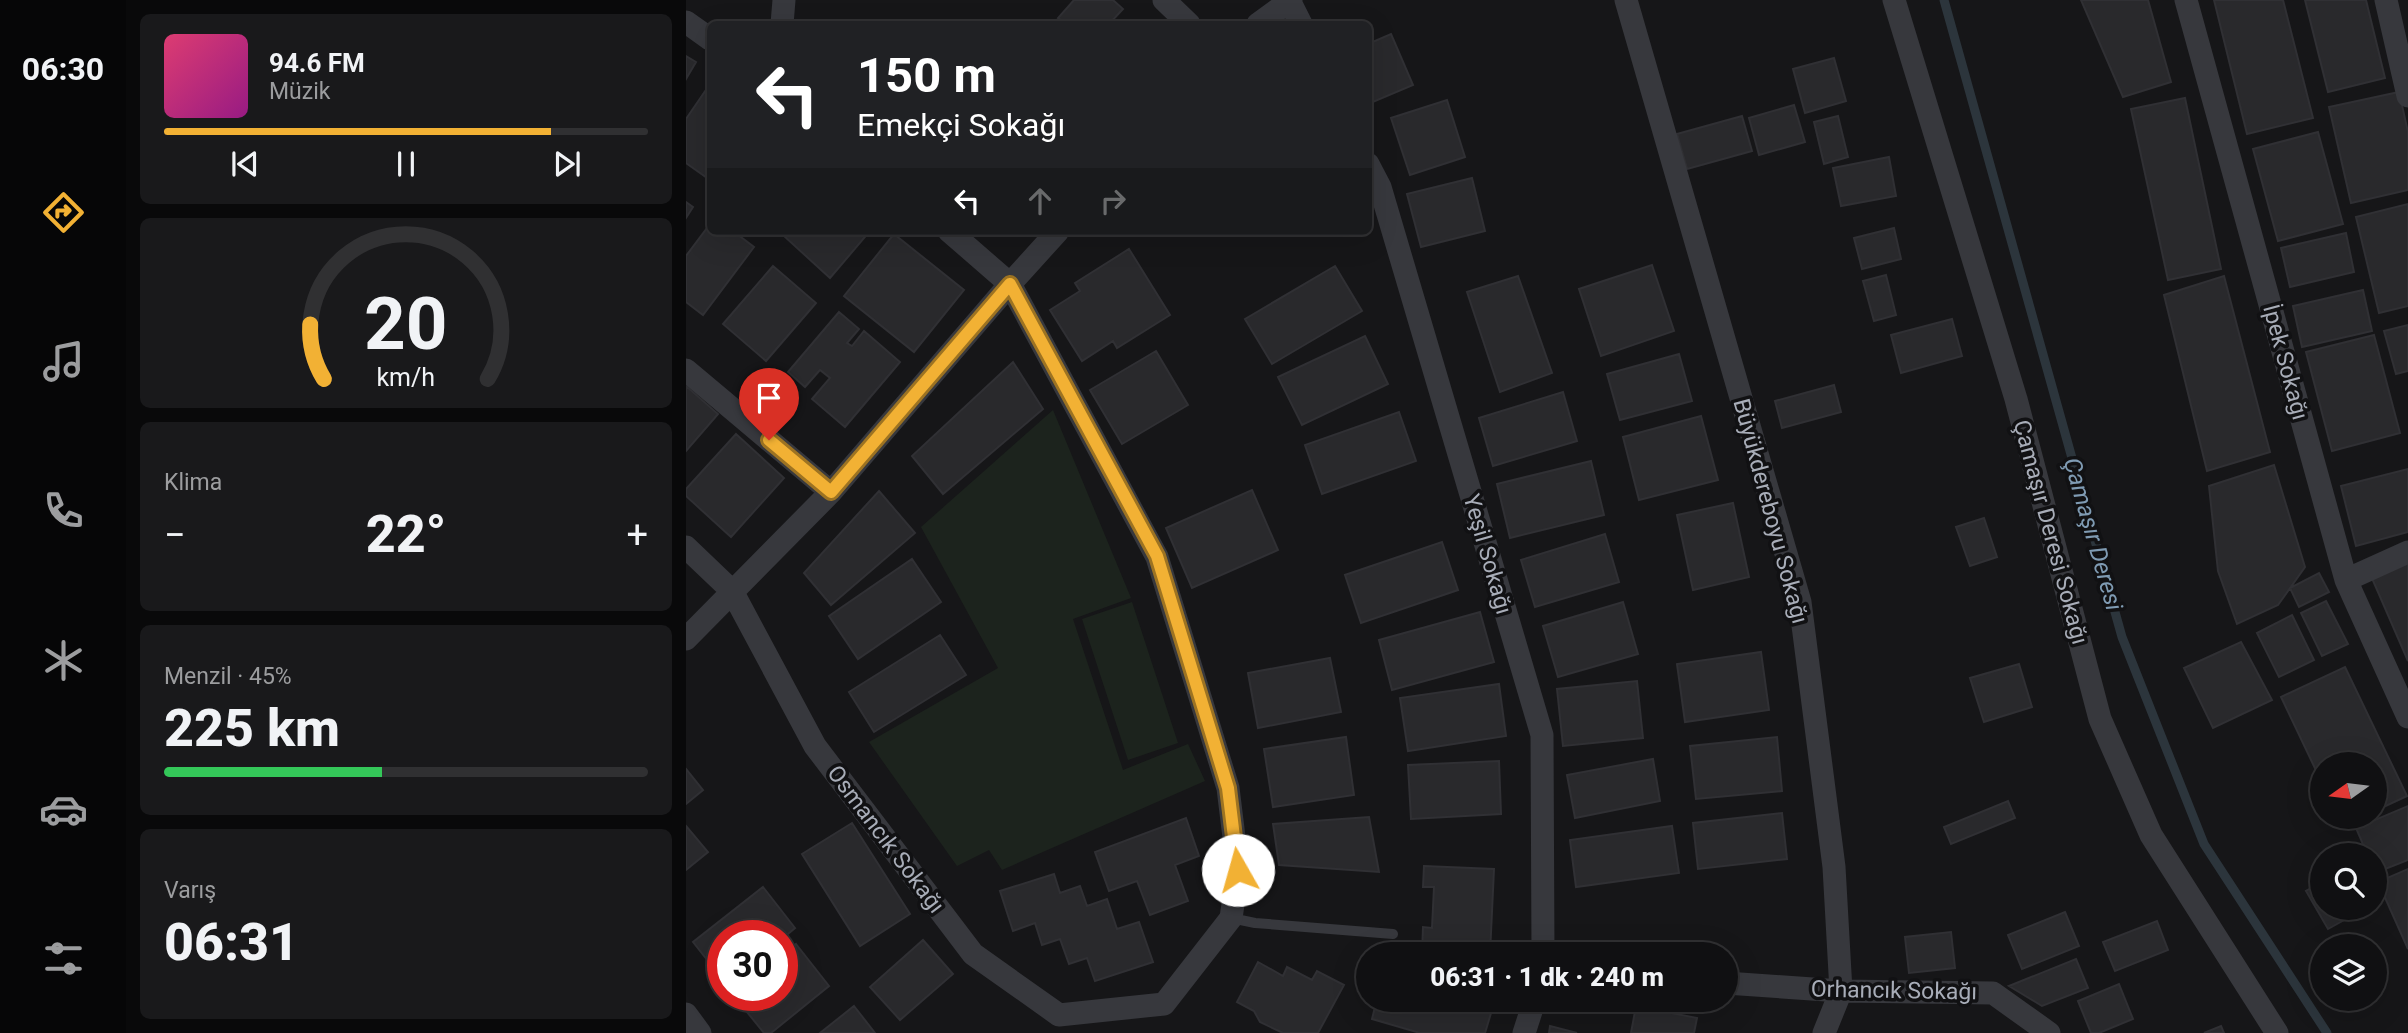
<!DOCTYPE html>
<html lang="tr">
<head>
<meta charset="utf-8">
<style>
	:root { --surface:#101012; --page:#19191b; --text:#f1f3f6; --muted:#9c9d9f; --line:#303032; --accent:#f2b134 }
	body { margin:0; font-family:Roboto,sans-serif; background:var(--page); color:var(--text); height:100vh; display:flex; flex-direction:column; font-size:26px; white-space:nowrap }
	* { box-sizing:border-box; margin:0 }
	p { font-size:23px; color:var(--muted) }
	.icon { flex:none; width:38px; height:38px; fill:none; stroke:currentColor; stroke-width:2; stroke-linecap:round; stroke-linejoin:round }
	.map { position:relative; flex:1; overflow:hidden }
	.drawer { display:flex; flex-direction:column; gap:14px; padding:14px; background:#09090a; width:560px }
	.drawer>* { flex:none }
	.banner { position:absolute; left:21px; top:21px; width:665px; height:214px; border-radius:10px; box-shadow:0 7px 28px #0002,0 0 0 2px var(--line); background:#202124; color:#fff; overflow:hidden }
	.needle { width:46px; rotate:256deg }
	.tools { position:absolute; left:1624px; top:752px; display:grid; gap:14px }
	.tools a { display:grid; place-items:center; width:77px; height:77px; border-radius:50%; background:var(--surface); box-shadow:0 7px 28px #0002,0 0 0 2px var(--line); font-size:35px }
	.speed { position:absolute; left:21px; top:920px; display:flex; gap:14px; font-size:35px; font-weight:700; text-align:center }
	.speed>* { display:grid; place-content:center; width:91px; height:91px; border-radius:50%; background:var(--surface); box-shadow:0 7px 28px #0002,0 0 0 2px var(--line); line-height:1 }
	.speed .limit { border:10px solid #d22; background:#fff; color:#111 }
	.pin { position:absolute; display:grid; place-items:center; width:60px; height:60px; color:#fff; margin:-72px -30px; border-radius:50% 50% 50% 0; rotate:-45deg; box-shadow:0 0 7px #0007 }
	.pin .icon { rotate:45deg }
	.me { position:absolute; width:77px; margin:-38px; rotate:353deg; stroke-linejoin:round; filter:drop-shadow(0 0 5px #0008) }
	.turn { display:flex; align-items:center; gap:24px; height:147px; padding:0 35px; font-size:32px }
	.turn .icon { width:91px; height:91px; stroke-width:2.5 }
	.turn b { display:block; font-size:49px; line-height:60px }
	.lanes { display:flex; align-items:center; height:66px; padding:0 35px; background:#0003; justify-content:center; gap:35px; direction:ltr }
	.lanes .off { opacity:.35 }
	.big { font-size:52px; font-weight:800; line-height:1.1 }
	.drawer .widget { flex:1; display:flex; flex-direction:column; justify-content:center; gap:10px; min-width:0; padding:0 24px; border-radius:10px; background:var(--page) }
	.drawer .dial { align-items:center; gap:0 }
	.dial svg { height:182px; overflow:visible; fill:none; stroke:var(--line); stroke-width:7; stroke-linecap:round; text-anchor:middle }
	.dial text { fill:var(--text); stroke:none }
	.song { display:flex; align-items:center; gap:21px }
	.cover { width:84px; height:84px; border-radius:10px; background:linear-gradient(135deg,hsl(340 70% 55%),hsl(310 70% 35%)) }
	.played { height:7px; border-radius:4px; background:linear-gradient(90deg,var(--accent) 80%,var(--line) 80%) }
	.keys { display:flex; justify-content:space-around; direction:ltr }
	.heat { display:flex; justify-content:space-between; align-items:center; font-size:38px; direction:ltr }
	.charge { height:10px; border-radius:5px; background:linear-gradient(90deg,#34c759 45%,var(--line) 0) }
	.trip { position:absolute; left:670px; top:942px; width:382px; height:70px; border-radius:35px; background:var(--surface); box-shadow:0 7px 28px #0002,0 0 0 2px var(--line); font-weight:800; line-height:70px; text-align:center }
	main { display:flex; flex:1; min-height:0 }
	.tab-bar { display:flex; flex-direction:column; width:126px; justify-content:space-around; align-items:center; background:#060607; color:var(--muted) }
	.tab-bar .icon { width:49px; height:49px }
	.tab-bar .selected { color:var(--accent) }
	.tab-bar b { font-size:32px; color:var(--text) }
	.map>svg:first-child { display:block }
	.green { fill:#1c231d }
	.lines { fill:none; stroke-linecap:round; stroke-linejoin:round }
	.stream { stroke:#2c353c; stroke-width:9 }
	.building { fill:#29292c; stroke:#303034; stroke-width:2 }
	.service { stroke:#37383d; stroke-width:10 }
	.minor { stroke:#37383d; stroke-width:23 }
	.route-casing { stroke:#9d7322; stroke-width:18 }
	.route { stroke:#f2b134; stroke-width:12 }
	.labels { text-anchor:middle; stroke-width:7; stroke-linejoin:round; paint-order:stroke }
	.street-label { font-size:23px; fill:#a8adb8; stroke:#111113 }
	.water-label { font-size:24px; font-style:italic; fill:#7f9bb3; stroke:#111113 }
</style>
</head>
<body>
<main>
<nav class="tab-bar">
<b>06:30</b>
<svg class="icon selected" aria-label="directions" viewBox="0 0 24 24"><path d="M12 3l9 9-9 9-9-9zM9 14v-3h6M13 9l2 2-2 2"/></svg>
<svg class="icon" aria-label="music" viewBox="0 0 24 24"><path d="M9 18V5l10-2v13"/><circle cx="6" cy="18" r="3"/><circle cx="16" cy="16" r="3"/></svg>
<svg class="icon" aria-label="phone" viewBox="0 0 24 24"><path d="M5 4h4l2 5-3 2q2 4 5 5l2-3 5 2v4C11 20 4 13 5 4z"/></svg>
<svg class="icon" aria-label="climate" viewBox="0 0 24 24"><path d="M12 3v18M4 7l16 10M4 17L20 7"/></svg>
<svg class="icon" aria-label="car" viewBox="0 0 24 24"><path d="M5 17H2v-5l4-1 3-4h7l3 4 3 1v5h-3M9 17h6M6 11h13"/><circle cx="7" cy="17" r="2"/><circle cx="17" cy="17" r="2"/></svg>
<svg class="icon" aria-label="filters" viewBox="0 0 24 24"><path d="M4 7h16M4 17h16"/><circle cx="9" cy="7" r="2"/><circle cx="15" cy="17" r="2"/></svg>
</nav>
<section class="drawer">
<div class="widget">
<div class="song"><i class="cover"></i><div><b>94.6 FM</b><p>Müzik</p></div></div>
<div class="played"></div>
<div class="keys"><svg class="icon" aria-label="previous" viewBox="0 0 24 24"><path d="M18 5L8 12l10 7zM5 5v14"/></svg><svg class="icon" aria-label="pause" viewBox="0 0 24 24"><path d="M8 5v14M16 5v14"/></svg><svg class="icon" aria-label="next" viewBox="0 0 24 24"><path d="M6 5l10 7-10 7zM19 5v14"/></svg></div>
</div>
<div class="widget dial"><svg viewBox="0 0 100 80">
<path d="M14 69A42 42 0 1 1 86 69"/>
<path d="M14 69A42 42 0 0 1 8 45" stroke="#f2b134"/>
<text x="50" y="56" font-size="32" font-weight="700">20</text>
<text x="50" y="72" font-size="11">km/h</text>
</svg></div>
<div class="widget"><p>Klima</p>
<div class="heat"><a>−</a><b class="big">22°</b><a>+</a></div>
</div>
<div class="widget"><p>Menzil · 45%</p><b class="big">225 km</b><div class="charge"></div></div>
<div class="widget"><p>Varış</p><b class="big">06:31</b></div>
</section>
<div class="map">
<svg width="1722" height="1033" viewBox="0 0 1722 1033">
	<rect width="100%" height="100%" fill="#161618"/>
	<path class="green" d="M367,410L445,598L387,619L437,770L502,744L519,781L316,870L303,850L271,866L183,742L312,668L235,527Z
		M446,602L492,743L442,760L396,619Z"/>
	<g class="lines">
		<path class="stream" d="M1258,0L1436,637L1518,844L1641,1033"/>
	</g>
	<path class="building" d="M388,0H427L437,9L423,24H380L372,18Z
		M1395,0H1462L1485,82L1437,97Z
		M1528,0H1597L1627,118L1561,134Z
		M1619,0H1680L1699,78L1642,92Z
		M705,34L727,85L682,104V44Z
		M0,56L10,62L0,79Z
		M1148,58L1160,101L1119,113L1107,69Z
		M24,84V180L0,163V119Z
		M1713,92L1722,132V190L1665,203L1643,107Z
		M1499,98L1535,269L1482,280L1445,109Z
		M761,100L779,157L724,175L705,118Z
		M1108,105L1119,142L1073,155L1063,118Z
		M1056,116L1066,151L1001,169L991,134Z
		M1152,116L1162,157L1138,164L1128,122Z
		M1632,132L1657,224L1592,241L1567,149Z
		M1203,157L1210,196L1155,206L1147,168Z
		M786,178L799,231L735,247L721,194Z
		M0,202L7,207L0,218Z
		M1722,204V306L1693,313L1670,217Z
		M24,224V231H47L68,247L17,315L0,302V256Z
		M1208,228L1215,259L1176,269L1168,238Z
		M103,231H184L144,278L98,236Z
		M1660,233L1668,272L1604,287L1595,248Z
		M208,234L278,290L228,352L158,296Z
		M443,249L484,315L431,348L427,341L396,361L364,310L394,291L389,283Z
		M966,265L988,331L915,356L893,289Z
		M87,266L130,303L80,361L37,324Z
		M649,266L676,311L586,364L559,319Z
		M1200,275L1210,315L1188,321L1177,281Z
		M832,276L866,373L814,392L781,292Z
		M1538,276L1584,452L1521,471L1478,295Z
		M1677,290L1686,331L1616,347L1607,306Z
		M153,312L173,329L161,343L166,346L178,331L214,362L159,427L126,399L144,378L134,370L119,387L102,372Z
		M1266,319L1276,356L1215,373L1205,335Z
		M1722,325V371L1710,374L1698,331Z
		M1688,335L1714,433L1646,451L1620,352Z
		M679,336L702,384L616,425L592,377Z
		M470,351L502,405L436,444L404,390Z
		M993,354L1006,401L934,420L921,374Z
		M327,362L357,409L257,494L226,456Z
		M1148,385L1155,412L1096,428L1089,401Z
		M0,386L32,414L0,451Z
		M877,392L891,441L807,466L793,418Z
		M713,412L730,461L636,494L619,445Z
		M1015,416L1032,480L953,500L937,437Z
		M50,434L98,478L45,537L0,496V489Z
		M905,461L918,515L824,538L811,484Z
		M1588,465L1619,567L1592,605L1551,624L1532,571L1523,486Z
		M1722,469V532L1670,546L1655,486Z
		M566,490L592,550L506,588L480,528Z
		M193,491L229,533L145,605L118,573Z
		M1047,503L1063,577L1007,590L991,515Z
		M1298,518L1311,557L1284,566L1270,527Z
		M919,534L933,582L849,607L835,560Z
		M756,542L772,590L675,623L659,575Z
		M226,559L255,602L172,659L143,616Z
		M1722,560V661L1685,576Z
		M1633,573L1643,592L1613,607L1604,588Z
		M1640,601L1662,644L1636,656L1615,613Z
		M937,602L952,654L872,677L857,626Z
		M794,612L808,662L706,690L693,640Z
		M1606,615L1628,660L1593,677L1571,633Z
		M254,635L280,675L188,732L163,692Z
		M1555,642L1586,700L1527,728L1498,668Z
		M1075,652L1083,710L999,722L991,664Z
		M644,658L655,712L572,728L562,673Z
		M1333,664L1346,707L1298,722L1284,678Z
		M1659,667L1721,796L1689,811V765H1636V783L1595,697Z
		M951,681L957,738L877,746L871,689Z
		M813,684L820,736L722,751L714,698Z
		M660,737L668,795L587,807L578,749Z
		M1091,737L1096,791L1010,799L1004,746Z
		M967,759L974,801L889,818L881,775Z
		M813,761L815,814L725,819L722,765Z
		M0,769L17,790L0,804Z
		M1322,801L1329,818L1265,844L1258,827Z
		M1722,806V860L1689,873V856H1682L1670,828Z
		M1096,813L1101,859L1012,869L1007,823Z
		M683,817L693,872L593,865L587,824Z
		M1653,817H1676L1657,827Z
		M500,818L513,856L489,865L502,901L464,915L451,881L423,891L409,852Z
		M166,823L224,914L174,946L116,854Z
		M0,826L22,852L0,870Z
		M986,826L993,873L890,887L884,840Z
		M738,866L808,869L804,954H736L737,927L746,928L748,887H737Z
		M1722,869V949L1692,882Z
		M368,874L374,893L394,886L401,906L421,899L431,929L453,922L467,962L409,981L401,958L383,964L374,939L356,945L349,923L327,931L314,891Z
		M1636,882V908L1678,909L1642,929L1620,891Z
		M77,887L109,928L96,939L37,936V980L7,942Z
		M1379,912L1393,946L1336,969L1322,935Z
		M1471,921L1482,950L1429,971L1417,942Z
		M1265,932L1269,968L1223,973L1219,937Z
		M237,940L267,974L214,1020L184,987Z
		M110,944L143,986L85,1033H78L48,996H96V955Z
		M1390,959L1402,988L1356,1006L1323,986Z
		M572,962L597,976L601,967L626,980L631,971L658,985L632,1033H597L574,1022L568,1011L551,1002Z
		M1433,984L1447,1019L1413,1033H1405L1392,1001Z
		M691,999H807L809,1000L799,1033H734L686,1019Z
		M168,1006L189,1033H134Z
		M950,1006L1011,1018L1008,1033H945Z
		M864,1026L891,1033H863Z
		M1535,1026L1538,1033H1518Z"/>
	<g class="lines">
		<path class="service" d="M545,918L569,923L707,934"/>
		<path class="minor" d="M478,0L503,24
			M603,0L615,24
			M940,0L1114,602L1148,867L1155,991L1138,1033
			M1208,0L1330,399L1414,719L1465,835L1591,1033
			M1500,0L1660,580L1722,717
			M1700,0L1722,96
			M0,22L24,39
			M96,24L98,0
			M572,24L605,0
			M682,164L694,187L856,735L857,954
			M263,231L324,284L372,231
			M0,370L145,492
			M0,547L46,591L129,746L287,954L373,1015L478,1004L545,918L552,870L542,788L471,557L324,284L145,492L0,639
			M1660,580L1722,552
			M1040,983L1155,991L1307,993L1363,1033
			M0,1014L14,1033
			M838,1033L849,999"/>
	</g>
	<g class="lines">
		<defs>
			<path id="route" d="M83,440L145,492L324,284L471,556L542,788L552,870"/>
		</defs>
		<use href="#route" class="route-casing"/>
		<use href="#route" class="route"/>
	</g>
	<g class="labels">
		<g class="street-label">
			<text transform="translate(1600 362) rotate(75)" y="8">İpek Sokağı</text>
			<text transform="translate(1085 511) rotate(75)" y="8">Büyükdereboyu Sokağı</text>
			<text transform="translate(1365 532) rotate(75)" y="8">Çamaşır Deresi Sokağı</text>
			<text transform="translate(802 554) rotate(74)" y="8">Yeşil Sokağı</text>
			<text transform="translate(200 839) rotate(53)" y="8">Osmancık Sokağı</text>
			<text transform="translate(1208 990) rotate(1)" y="8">Orhancık Sokağı</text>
		</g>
		<g class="water-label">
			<text transform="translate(1407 534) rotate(74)" y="8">Çamaşır Deresi</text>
		</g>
	</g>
</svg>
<div class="tools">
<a><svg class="needle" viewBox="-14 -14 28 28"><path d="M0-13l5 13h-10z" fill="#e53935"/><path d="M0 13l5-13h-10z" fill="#9c9d9f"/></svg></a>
<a><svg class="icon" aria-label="search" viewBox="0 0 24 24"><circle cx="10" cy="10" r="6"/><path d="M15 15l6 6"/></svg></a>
<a><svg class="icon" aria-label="layers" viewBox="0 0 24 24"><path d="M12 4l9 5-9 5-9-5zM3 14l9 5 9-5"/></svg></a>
</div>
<div class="speed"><div class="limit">30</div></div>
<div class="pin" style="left:83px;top:440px;background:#d93025"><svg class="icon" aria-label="arrive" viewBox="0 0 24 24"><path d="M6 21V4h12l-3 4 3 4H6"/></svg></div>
<svg class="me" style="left:552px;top:870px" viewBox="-20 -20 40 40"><circle r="19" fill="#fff"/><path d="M0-13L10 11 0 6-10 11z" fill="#f2b134"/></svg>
<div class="trip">06:31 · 1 dk · 240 m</div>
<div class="banner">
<div class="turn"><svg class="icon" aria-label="left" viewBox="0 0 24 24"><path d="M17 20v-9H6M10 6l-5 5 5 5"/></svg><div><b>150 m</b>Emekçi Sokağı</div></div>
<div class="lanes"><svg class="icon" aria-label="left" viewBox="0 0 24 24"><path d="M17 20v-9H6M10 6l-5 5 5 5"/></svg><svg class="icon off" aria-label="ahead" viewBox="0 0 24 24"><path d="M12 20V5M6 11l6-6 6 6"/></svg><svg class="icon off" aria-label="right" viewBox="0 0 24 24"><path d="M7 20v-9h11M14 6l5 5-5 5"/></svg></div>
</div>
</div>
</main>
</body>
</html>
